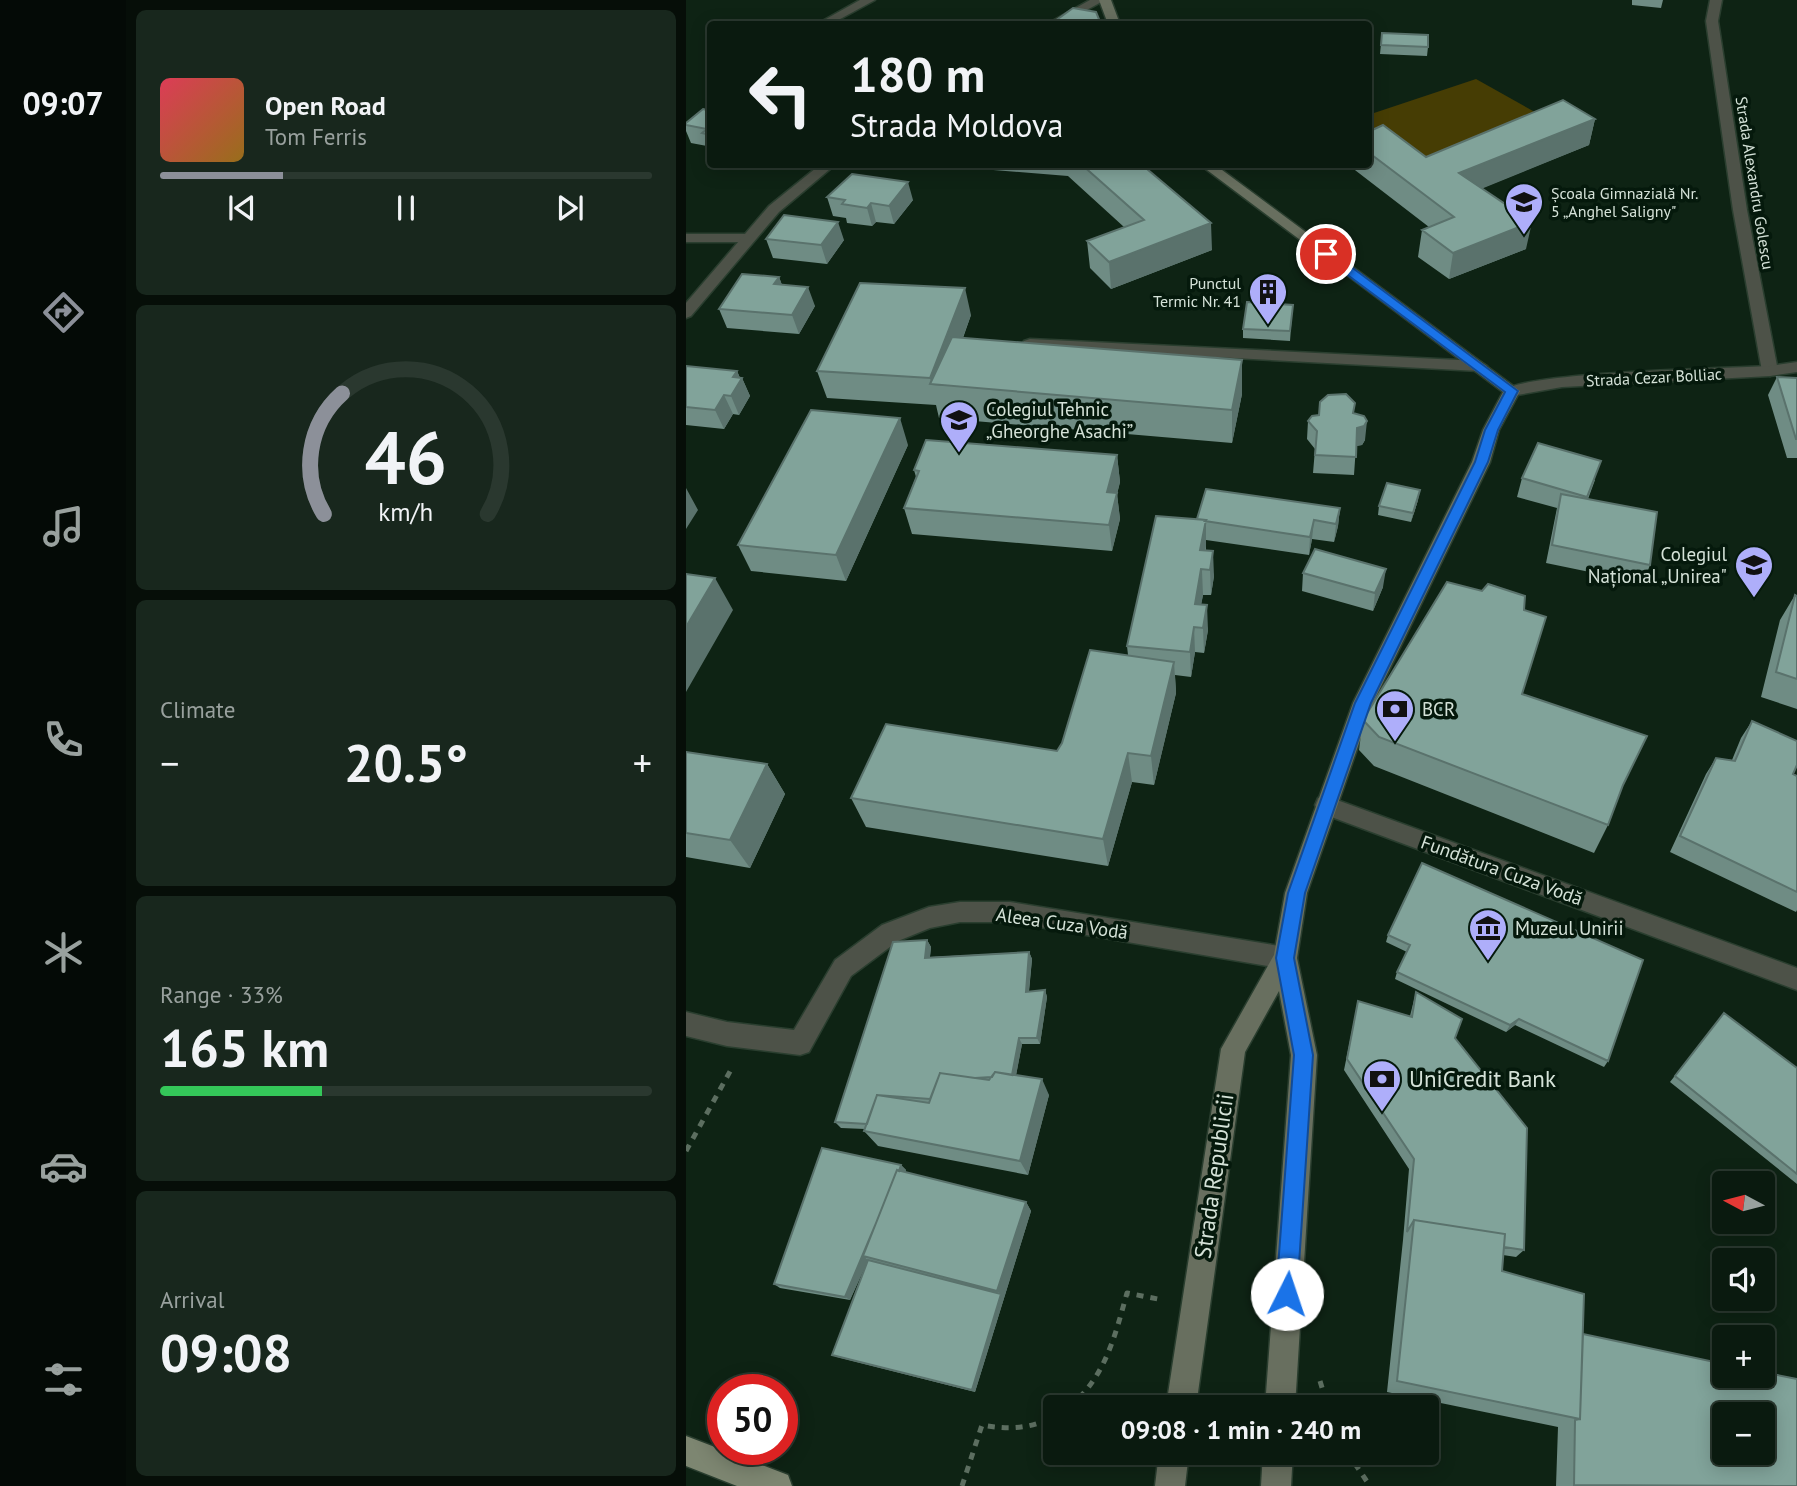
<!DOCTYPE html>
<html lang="en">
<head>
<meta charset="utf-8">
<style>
	:root { --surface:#0a1a0f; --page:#18271d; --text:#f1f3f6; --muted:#99a19e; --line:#2a382f; --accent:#8c9099 }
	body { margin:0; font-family:"PT Sans",sans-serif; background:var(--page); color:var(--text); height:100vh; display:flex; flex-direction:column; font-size:26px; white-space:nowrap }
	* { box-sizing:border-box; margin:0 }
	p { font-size:23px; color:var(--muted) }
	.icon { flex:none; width:38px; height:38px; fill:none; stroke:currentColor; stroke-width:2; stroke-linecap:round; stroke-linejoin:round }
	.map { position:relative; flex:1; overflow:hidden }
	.details { display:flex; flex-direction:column; gap:10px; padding:10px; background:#060e08; width:560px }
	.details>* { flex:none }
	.guide { position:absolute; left:21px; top:21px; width:665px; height:147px; border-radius:7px; box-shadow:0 4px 18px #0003,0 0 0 2px var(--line); background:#0a1a0f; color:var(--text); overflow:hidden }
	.needle { width:46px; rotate:277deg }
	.buttons { position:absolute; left:1026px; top:1171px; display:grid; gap:14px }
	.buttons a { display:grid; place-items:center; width:63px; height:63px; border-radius:7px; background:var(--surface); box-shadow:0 4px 18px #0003,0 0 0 2px var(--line); font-size:35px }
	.speed { position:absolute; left:21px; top:1374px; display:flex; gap:14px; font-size:35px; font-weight:700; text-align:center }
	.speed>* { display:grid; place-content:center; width:91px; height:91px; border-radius:50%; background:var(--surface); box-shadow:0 4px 18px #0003,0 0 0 2px var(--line); line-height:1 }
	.speed .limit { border:10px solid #d22; background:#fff; color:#111 }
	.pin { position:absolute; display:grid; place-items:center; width:60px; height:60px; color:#fff; margin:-30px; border:4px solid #fff; border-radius:50%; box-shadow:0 2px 7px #0007 }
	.me { position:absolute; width:77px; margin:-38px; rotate:4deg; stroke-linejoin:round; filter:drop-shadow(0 0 5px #0008) }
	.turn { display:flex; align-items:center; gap:24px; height:147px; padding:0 28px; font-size:32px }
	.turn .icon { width:91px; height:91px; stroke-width:2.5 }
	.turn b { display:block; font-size:49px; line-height:60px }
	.big { font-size:52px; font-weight:800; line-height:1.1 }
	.details .tile { flex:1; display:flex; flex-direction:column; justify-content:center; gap:10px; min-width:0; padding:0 24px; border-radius:10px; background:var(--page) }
	.details .dial { align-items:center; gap:0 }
	.dial svg { height:182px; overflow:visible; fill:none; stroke:var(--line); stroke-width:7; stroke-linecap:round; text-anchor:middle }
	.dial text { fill:var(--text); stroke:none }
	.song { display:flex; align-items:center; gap:21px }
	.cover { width:84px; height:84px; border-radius:10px; background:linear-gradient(135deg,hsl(350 70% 55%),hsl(40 70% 35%)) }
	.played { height:7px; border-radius:4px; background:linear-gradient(90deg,var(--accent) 25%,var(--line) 25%) }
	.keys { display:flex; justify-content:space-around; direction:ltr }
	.heat { display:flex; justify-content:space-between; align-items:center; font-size:38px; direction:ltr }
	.charge { height:10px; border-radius:5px; background:linear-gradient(90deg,#34c759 33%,var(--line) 0) }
	.trip { position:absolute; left:357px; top:1395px; width:396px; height:70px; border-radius:7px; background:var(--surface); box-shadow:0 4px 18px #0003,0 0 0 2px var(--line); font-weight:800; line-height:70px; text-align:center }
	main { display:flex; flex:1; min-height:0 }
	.tabs { display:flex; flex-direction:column; width:126px; justify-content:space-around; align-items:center; background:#040a06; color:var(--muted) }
	.tabs .icon { width:49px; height:49px }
	.tabs .selected { color:var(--accent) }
	.tabs b { font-size:32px; color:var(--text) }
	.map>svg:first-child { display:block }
	.green { fill:#463d04 }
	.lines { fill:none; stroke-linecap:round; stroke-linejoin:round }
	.service-casing { stroke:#2a3e2f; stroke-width:3 }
	.minor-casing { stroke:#2a3e2f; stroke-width:3 }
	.tertiary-casing { stroke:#2a3e2f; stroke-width:3 }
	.secondary-casing { stroke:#2a3e2f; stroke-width:3 }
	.primary-casing { stroke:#2a3e2f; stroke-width:3 }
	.path { stroke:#5c6e60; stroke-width:5; stroke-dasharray:7 7; stroke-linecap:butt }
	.service { fill:#4d5248; fill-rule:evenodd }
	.minor { fill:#4d5248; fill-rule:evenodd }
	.tertiary { fill:#4d5248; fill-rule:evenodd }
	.secondary { fill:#686f5f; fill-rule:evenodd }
	.primary { fill:#7d8671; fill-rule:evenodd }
	.wall { fill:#6f8c84 }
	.shaded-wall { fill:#5a726c }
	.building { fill:#81a39a; stroke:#5a726c; stroke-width:2; fill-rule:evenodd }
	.route { fill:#1a73e8; stroke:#114b97; stroke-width:2 }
	.labels { text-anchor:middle; stroke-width:7; stroke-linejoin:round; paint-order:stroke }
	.far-street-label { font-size:16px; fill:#d5e2d8; stroke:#05190c }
	.far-poi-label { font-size:16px; fill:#d5e2d8; stroke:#05190c; text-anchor:start }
	.poi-label { font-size:19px; fill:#d5e2d8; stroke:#05190c; text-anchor:start }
	.street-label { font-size:19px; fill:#d5e2d8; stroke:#05190c }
	.near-poi-label { font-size:23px; fill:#d5e2d8; stroke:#05190c; text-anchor:start }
	.near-street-label { font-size:23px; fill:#d5e2d8; stroke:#05190c }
</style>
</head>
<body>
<main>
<nav class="tabs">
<b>09:07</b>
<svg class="icon selected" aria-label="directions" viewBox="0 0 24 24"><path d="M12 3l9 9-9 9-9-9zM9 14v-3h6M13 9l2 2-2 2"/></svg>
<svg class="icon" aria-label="music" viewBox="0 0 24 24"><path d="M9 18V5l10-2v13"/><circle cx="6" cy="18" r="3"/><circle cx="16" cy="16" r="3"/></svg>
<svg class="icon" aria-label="phone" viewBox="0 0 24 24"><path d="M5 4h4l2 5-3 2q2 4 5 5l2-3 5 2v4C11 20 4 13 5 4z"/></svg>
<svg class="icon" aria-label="climate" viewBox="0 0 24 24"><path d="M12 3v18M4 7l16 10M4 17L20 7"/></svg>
<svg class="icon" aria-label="car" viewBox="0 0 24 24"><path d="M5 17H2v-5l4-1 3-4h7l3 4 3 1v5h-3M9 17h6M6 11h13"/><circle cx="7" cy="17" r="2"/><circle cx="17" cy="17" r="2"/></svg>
<svg class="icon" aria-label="filters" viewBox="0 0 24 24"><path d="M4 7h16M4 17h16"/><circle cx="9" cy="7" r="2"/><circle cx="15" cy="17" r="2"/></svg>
</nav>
<section class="details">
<div class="tile">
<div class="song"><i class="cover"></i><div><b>Open Road</b><p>Tom Ferris</p></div></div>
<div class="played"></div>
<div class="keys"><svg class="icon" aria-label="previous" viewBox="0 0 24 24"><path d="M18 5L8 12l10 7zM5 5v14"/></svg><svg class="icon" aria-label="pause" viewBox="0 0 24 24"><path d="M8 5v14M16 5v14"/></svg><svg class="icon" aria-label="next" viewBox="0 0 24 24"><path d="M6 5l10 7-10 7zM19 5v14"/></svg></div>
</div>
<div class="tile dial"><svg viewBox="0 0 100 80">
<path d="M14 69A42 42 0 1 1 86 69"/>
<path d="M14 69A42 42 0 0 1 22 16" stroke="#8c9099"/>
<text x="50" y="56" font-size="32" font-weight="700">46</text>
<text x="50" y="72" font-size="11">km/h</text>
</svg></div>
<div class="tile"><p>Climate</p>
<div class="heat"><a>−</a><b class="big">20.5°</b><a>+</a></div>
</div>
<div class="tile"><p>Range · 33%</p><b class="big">165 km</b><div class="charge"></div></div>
<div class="tile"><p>Arrival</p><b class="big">09:08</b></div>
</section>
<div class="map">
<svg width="1111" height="1486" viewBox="0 0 1111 1486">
	<rect width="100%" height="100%" fill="#0e2314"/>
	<path class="green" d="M790,79L856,116L731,161L683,129L682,115Z"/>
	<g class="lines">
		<defs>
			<path id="service" d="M174,0H189L145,24H131Z
				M344,339L793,361L801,366L793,371L338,347L336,344L338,341Z
				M274,902H324L599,947L607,950L611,958L607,966L599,969L324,922H274L244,928L212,941L165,976L123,1052L114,1055L41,1046L0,1036V1012L41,1022L108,1030L149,960L196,925L243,907Z"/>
			<path id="minor" d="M1024,0H1036L1032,21L1061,210L1092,371L1084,376L1076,371L1047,210L1020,21Z
				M0,234H62L69,238L62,242H0Z
				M640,796L1111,968V990L632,812L629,805L632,798Z"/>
			<path id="tertiary" d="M404,0H419L375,24H361Z
				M135,164H150L93,212L5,316L0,318V303L83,206Z
				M1111,362V372L1084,376L876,387L826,396L818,391C834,372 1046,368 1084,366Z"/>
			<path id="secondary" d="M413,0H425L434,24H422Z
				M513,164H528L834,391L813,430L804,462L687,703L621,893L611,958L631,1055L609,1407H579L605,1055L593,991L559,1052L510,1407H480L535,1049L588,955L599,893L667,703L786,462L797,430L817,392Z
				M473,1452H503L499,1486H469Z
				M577,1452H607L605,1486H575Z"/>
			<path id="primary" d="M0,1436L102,1475L106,1486H51L0,1466Z"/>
		</defs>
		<use href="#service" class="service-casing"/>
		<use href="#minor" class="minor-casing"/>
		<use href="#tertiary" class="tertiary-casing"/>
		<use href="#secondary" class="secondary-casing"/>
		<use href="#primary" class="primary-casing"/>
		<path class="path" d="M0,1151L47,1066
			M634,1381L642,1407
			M383,1407C419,1378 429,1336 441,1293L477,1300
			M661,1452L684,1486
			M276,1486L296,1425C322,1430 345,1429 369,1416"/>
		<use href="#service" class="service"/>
		<use href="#minor" class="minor"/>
		<use href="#tertiary" class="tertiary"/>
		<use href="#secondary" class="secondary"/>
		<use href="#primary" class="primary"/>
	</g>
	<path class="wall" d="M946,0H977L975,8L946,5Z
		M369,21L415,24H370Z
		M696,33L742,47L741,56L694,54Z
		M24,111V152H23L21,146L5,143L0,131V123Z
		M909,119L903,145L796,188L840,249L763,279L732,257L736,230L743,227L665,167V164H682V132L740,157Z
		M270,164H455L526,250L425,289L404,268L401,241L438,227L382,176L270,167Z
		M141,197L227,200L208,224L190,222L186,226L161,223L160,218L147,216Z
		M80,239L158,240L141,264L87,258Z
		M93,277L96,285L129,306L113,334L41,328L33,309Z
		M606,314L604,341L557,338V329Z
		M285,315L277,338L556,394L546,443L253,418L250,405L141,398L131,371Z
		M0,366L51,371L54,378H56L64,396L53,415L47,414L38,429L0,425Z
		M1091,377L1111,378V458H1101L1082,395Z
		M667,413L679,440L676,445L670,446L668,475L627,473L629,449L621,439L622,421Z
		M222,445L160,581L65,571L52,545Z
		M431,455L434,482L431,494L434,519L426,551L226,534L218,508L230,477L228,470Z
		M836,478L909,480L902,499L964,565L957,583L860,563L871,508L831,497Z
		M732,500L725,522L692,515L693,506Z
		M654,508L652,526L648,542L626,539L623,555L520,540V550L528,576L525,595H517L515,604L522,630L518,653L509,652L505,677L489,675L490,693L468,785L446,782L422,866L180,827L165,798L371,751L442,655L441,646L511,519Z
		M617,573L697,587L687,611L616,591Z
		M1109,595L1111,596V709L1075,697L1094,620Z
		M838,610L836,694L937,785L922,825L908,853L688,766L673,750L677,720Z
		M1066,721L1107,774L1111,776V910L1110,912L984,852L1020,774L1030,758L1046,760L1055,738Z
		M0,752L81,764L99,794L64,868L0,857Z
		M736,863L922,1061L918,1067L829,1025L820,1032L709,979L711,972L721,952L700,942L702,935Z
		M241,940L245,947L244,957L343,952L346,959L343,992L359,990L361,997L354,1044H336L330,1075L363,1095L342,1175L192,1146L178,1131L179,1129L155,1128L149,1122Z
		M730,992L769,1038L838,1250L830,1257L817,1255L816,1271L897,1334L1111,1486H870L872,1427L701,1392L717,1240L723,1169L658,1070L672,1001L724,1016Z
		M1038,1013L1111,1068V1184L984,1082Z
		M215,1165L220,1170L219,1172L340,1202L345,1211L289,1392L151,1357L146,1355L182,1260L164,1300L94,1288L88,1284Z"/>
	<path class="shaded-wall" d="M909,119L903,145L768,200L773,173Z
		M222,182L227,200L208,224L203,206Z
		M185,203L190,222L186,226L181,208Z
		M152,222L158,240L141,264L135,245Z
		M846,222L840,249L763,279L767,253Z
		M525,223L526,250L425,289L423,262Z
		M93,277L100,296L88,284Z
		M122,287L129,306L113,334L106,315Z
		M279,288L285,315L259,386L246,385L244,378Z
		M556,360V394L546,443V410Z
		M51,371L55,380L56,378L64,396L53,415L45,396L47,377Z
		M38,395L47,414L38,429L29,410Z
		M214,418L222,445L160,581L150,555Z
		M681,421L679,440L676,445L669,446L671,428Z
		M431,455L434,482L431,494L434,519L426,551L423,525L421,492Z
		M0,488L12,510L0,529Z
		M734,490L732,500L725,522L727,513Z
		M654,508L652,526L648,542L650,524Z
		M520,520V546L516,571L517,595L511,629L509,604L514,550Z
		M628,520L626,539L623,555L624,537Z
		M527,551L528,576L525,595L524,570Z
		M700,569L697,587L687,611L689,593Z
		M29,578L47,610L0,692V627Z
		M521,605L522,630L518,653L517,628Z
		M508,627L509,652L505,677L504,652Z
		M488,662L490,693L468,785L465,756Z
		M442,753L446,782L422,866L417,839Z
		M81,764L99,794L64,868L44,840Z
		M241,940L245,947L243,964L239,958Z
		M343,952L346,959L342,999L340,992Z
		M359,990L361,997L354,1044L351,1038Z
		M833,1019L829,1025L820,1032L824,1025Z
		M333,1038L336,1044L329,1081L326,1075Z
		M356,1079L363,1095L342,1175L334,1161Z
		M215,1165L220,1170L182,1258L177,1256L182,1260L164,1300L159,1297Z
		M340,1202L345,1211L289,1392L286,1390L315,1294L311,1291Z"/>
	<path class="building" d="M387,8L410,12L415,24H384L369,21Z
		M696,33L742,35V47L695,45Z
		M877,100L909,119L773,173L846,222L767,253L736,230L768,217L682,152V132L697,125L740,157Z
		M17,109L24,111V135L16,133L21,129L0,125V123Z
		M395,164H455L525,223L423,262L401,241L458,220Z
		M166,174L222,182L203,206L185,203L181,208L156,204L159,200L141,197Z
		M98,215L152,222L135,245L80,239Z
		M56,274L93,277L88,284L122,287L106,315L33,309Z
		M174,283L279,288L244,378L131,371Z
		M561,302L607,305L604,331L557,329Z
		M266,337L556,360L546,410L244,384Z
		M0,366L51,371L47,377L56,378L45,396L38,395L29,410L0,407Z
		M1091,377L1111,378V439H1110Z
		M660,394L669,403L667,413L678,416L681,421L678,426L671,428L670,457L629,455L631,431L622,421L626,416L633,415L634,402L642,395Z
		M125,410L214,418L150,555L52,545Z
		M240,440L431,455L421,492L431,493L423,525L218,508L233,471L228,470Z
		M852,443L915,461L901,497L836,478Z
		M701,483L734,490L727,513L693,506Z
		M520,489L654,508L650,524L628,520L624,537L519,521L520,520L511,519Z
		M875,494L971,512L964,565L866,545Z
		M470,516L520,520L514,550L527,551L524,570L515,569L509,604L521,605L517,628L508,627L504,652L441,646Z
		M629,549L700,569L689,593L617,573Z
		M0,574L29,578L0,627Z
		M761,582L796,591L802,584L839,596L838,610L860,617L836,694L961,736L937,785L922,825L693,737L677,720Z
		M1109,595L1111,596V679L1090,672Z
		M404,650L488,662L465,756L442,753L417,839L165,798L200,724L371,751L376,743Z
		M1066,721L1111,741V765L1107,774L1111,776V892L994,836L1030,758L1049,761Z
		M0,752L81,764L44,840L0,833Z
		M736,863L957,960L922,1061L833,1019L824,1025L711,972L724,945L702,935Z
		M241,940L239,958L343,952L340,992L359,990L351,1038H333L326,1075L309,1072L306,1077L289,1078L254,1073L244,1099L191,1095L181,1124L149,1122L207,942Z
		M730,992L776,1019L769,1038L841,1128L838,1250L818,1247L819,1234L728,1220L721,1232L728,1159L661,1059L672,1001L726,1017Z
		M1038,1013L1111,1068V1174L989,1076Z
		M309,1072L356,1079L334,1161L178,1131L191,1095L243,1103L254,1073L303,1080Z
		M136,1148L215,1165L213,1171L211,1170L190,1223L159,1297L88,1284Z
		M211,1170L340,1202L311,1291L177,1256Z
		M728,1220L819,1234L816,1271L898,1294L894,1419L711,1381Z
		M182,1260L315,1294L286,1390L146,1355Z
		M897,1334L1038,1364V1376H1076V1372L1111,1379V1486L888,1485L889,1420L894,1419ZM1038,1414H1076V1452H1038Z"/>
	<path class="route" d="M636,251H644L832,391L812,430L802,462L685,703L619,893L608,958L627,1055L611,1294L608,1302L601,1305L593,1302L590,1294L608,1055L590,958L602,893L669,703L789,462L799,430L819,392L636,256Z"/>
	<defs>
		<symbol id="school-pin" viewBox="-11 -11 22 30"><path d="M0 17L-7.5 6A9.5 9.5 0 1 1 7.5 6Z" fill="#aeaefa" stroke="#05190c"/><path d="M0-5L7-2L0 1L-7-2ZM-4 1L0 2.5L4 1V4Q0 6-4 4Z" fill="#111"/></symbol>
		<symbol id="building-pin" viewBox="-11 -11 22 30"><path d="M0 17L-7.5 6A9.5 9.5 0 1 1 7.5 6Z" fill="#aeaefa" stroke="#05190c"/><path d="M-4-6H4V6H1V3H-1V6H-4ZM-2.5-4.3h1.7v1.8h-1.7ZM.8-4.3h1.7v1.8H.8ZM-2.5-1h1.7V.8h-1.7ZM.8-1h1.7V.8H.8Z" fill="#111"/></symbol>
		<symbol id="university-pin" viewBox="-11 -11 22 30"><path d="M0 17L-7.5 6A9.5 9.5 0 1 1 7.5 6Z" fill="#aeaefa" stroke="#05190c"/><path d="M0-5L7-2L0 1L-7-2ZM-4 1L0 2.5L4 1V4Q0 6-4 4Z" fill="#111"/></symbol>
		<symbol id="bank-pin" viewBox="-11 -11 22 30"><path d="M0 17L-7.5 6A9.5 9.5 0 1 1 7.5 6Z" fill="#aeaefa" stroke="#05190c"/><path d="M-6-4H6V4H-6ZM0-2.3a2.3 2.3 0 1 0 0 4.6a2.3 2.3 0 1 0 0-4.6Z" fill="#111"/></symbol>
		<symbol id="museum-pin" viewBox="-11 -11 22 30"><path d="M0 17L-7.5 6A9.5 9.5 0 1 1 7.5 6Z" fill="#aeaefa" stroke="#05190c"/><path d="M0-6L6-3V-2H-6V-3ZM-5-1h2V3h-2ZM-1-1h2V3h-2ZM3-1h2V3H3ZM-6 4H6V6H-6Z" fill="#111"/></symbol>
	</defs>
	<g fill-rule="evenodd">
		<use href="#school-pin" x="816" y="180" width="44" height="60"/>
		<use href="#building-pin" x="560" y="270" width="44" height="60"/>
		<use href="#school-pin" x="251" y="398" width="44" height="60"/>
		<use href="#university-pin" x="1046" y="543" width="44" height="60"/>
		<use href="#bank-pin" x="687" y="687" width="44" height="60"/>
		<use href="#museum-pin" x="780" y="906" width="44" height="60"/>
		<use href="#bank-pin" x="674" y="1057" width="44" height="60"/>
	</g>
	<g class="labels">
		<g class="far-street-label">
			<text transform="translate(1069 183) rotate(81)" y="6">Strada Alexandru Golescu</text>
			<text transform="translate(968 377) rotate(-3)" y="6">Strada Cezar Bolliac</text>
		</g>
		<g class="far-poi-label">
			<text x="865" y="199">Școala Gimnazială Nr.<tspan x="865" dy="18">5 „Anghel Saligny"</tspan></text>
			<text x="555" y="289" text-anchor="end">Punctul<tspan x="555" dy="18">Termic Nr. 41</tspan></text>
		</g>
		<g class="poi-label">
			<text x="300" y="416">Colegiul Tehnic<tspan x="300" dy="22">„Gheorghe Asachi”</tspan></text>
			<text x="1041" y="561" text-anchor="end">Colegiul<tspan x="1041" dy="22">Național „Unirea"</tspan></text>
			<text x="736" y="716">BCR</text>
			<text x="829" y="935">Muzeul Unirii</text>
		</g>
		<g class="street-label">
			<text transform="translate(816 870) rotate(20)" y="7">Fundătura Cuza Vodă</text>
			<text transform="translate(376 923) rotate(8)" y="7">Aleea Cuza Vodă</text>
		</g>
		<g class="near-poi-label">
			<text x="723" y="1087">UniCredit Bank</text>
		</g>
		<g class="near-street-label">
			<text transform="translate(528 1176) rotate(-82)" y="8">Strada Republicii</text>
		</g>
	</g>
</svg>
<div class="buttons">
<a><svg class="needle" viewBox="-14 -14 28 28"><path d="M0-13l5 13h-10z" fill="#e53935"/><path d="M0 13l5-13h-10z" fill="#99a19e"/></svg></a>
<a><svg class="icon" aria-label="sound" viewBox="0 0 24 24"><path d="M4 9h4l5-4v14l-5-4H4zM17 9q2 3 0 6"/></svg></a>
<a>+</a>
<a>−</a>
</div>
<div class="speed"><div class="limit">50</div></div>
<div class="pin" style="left:640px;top:254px;background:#d93025"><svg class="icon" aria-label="arrive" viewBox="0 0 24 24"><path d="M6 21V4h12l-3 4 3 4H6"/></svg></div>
<svg class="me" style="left:601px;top:1294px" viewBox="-20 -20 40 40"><circle r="19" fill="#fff"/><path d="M0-13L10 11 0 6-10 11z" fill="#1a73e8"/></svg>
<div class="trip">09:08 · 1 min · 240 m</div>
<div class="guide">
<div class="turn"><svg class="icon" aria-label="left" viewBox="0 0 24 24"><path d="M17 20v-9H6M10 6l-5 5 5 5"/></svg><div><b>180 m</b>Strada Moldova</div></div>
</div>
</div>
</main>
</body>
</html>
